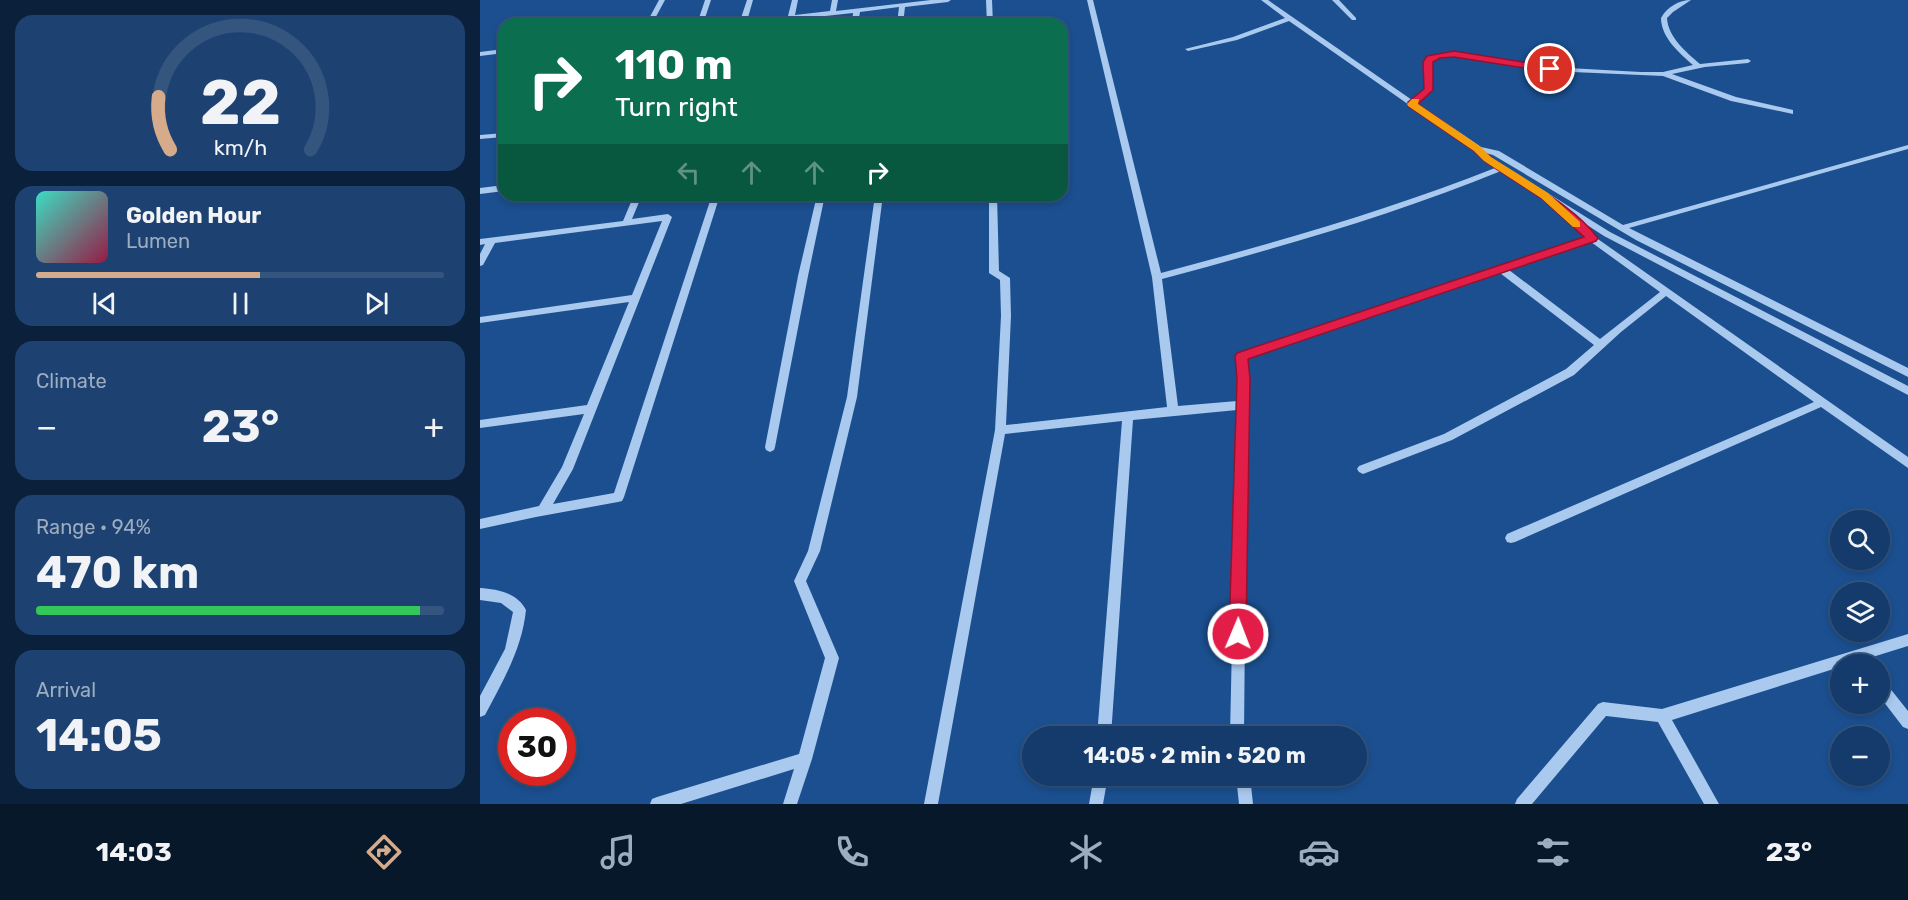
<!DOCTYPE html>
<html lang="en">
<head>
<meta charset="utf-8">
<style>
	:root { --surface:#143b6b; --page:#1d4271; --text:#f1f3f6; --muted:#9dadc1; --line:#33557e; --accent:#d6ab8b }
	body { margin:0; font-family:Rubik,sans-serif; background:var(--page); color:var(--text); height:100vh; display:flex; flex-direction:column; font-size:22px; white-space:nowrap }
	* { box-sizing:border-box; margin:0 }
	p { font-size:20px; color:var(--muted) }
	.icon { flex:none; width:33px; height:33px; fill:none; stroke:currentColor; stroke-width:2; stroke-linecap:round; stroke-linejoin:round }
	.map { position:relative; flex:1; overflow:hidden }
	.details { display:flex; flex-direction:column; gap:15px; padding:15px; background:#0b203b; width:480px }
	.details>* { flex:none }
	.guide { position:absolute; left:18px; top:18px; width:570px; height:183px; border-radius:18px; box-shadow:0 3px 9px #0003,0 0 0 2px var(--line); background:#0b6e4f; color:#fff; overflow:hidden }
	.controls { position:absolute; left:1350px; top:510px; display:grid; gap:12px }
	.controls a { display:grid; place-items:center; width:60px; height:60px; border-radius:50%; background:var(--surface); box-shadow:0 3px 9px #0003,0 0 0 2px var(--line); font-size:30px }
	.speed { position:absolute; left:18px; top:708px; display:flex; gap:12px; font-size:30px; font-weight:700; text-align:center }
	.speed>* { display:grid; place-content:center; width:78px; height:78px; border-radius:50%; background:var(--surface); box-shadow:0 3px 9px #0003,0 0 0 2px var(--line); line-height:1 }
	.speed .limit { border:9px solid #d22; background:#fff; color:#111 }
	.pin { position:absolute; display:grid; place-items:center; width:51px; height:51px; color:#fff; margin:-26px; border:3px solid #fff; border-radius:50%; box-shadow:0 2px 6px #0007 }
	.me { position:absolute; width:66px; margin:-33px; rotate:1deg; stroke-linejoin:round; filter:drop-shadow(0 0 4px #0008) }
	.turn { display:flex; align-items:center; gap:21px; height:126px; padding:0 18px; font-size:27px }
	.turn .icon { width:78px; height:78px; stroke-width:2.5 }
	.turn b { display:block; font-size:42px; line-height:51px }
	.lanes { display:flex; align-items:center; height:57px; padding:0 18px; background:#0003; justify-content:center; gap:30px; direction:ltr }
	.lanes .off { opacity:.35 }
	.big { font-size:45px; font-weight:700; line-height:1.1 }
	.details .tile { flex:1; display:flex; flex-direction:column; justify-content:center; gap:9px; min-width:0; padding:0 21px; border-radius:18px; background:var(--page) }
	.details .dial { align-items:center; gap:0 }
	.dial svg { height:156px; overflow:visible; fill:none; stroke:var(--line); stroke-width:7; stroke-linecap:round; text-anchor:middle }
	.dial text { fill:var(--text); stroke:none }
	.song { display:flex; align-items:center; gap:18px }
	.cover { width:72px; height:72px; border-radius:9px; background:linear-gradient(135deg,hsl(170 70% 55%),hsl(340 70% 35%)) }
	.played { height:6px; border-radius:3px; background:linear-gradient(90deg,var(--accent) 55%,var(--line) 55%) }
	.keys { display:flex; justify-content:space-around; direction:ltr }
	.heat { display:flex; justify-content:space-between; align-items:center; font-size:33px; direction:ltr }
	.charge { height:9px; border-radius:4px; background:linear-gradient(90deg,#34c759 94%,var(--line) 0) }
	.trip { position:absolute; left:542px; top:726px; width:345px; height:60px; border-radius:30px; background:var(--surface); box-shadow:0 3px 9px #0003,0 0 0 2px var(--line); font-weight:700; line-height:60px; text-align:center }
	.menu { display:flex; height:96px; justify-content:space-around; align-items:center; background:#08182b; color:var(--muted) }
	.menu .icon { width:42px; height:42px }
	.menu .active { color:var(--accent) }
	.menu b { font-size:27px; color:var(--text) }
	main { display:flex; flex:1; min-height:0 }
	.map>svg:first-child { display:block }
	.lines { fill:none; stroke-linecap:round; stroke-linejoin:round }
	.minor { fill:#a9c9ee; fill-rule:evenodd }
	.route { fill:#e11d48; stroke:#92132f; stroke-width:1.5 }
	.slow { fill:#f59e0b }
</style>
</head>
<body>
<main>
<section class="details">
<div class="tile dial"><svg viewBox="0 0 100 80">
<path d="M14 69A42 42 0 1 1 86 69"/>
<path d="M14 69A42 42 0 0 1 8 42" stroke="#d6ab8b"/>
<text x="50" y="56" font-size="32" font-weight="700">22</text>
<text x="50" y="72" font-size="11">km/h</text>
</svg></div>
<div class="tile">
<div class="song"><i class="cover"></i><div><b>Golden Hour</b><p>Lumen</p></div></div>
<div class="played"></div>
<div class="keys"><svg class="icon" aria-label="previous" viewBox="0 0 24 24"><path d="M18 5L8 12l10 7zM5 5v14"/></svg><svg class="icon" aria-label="pause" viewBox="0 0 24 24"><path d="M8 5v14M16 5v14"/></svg><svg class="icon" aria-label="next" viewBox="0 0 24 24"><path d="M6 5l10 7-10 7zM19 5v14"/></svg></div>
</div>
<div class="tile"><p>Climate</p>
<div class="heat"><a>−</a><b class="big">23°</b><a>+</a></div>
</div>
<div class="tile"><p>Range · 94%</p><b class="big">470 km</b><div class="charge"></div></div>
<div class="tile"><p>Arrival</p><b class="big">14:05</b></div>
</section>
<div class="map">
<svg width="1428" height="804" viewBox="0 0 1428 804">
	<rect width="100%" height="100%" fill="#1b4f8f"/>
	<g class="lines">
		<path class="minor" d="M179,0H185L172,24H166Z
			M225,0H231L223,24H217Z
			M267,0H273L267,21L308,16L312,0H318L315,15L350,11L352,0H358L356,11L451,0H471L468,2L425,7L423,24H417L419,7L380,12L378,24H372L373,13L272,24H252L260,21Z
			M506,0H512L513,24H507Z
			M607,0H613L681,273C794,243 906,211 1015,168L1004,161L995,151L809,21L757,40L708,51L705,49L753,37L805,18L781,0H788L932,100L945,89V62L949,57L966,52L1070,67L1161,72H1183L1213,65C1199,53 1181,37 1181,18C1187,7 1199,0 1211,0L1193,12L1187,18C1188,37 1206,52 1220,64L1268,59L1271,61L1268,63L1225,67L1192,74L1256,97L1313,110V114L1251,101L1183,76L1070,71L966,56L953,59L951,62L953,90L937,103L1001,147L1019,151L1143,225L1428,145V149L1149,228L1428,368V377L1156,240L1013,155L1006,153L1010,157L1130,232L1428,386V395L1124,236L1093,216L1115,237L1428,457V468L1341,407L1035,542L1031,543L1027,542L1025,538L1027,534L1334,402L1186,296L1141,332L1094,375L972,440L883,474L879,472L877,469L879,466L964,434L1086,369L1114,345L1020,273L767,358L769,379L767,405L764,736H750L757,410L653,420L631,736H617L642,421L525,434L458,804H444L515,430L521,316L520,280L509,273V195H517L519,271L530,278L531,316L526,425L687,407L672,277ZM1021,171L1086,212L1083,213V217L1106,238L758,353L757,356L759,379L757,401L698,406L682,279C797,248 911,216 1021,171ZM1111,242L1180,292L1120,339L1029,270Z
			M852,0H859L876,18V20H872Z
			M24,49V53L0,56V52Z
			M24,133V137L0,139V135Z
			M24,185V191L0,194V188Z
			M154,195H162L152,219L188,214L192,217L93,469L73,504L134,493L232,195H240L144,497L142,501L138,502L56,517L0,529V519L59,506L82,467L104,414L0,428V420L107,405L149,302L0,323V317L152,295L182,221L15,243L3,265L0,266V254L5,244L0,245V239L143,221Z
			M337,195H345L328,276L295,447L294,450L290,452L286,450L285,447L318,276Z
			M395,195H403L377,397L340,551L326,581L359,658L332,759L317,804H303L314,769L201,804H170L172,799L177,797L319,754L345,658L314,581L328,551L367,397Z
			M0,588C17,589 38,593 46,610C42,649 23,681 5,715L0,717V696L25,649L33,612L21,603L0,600Z
			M1428,634V646L1370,664H1360V667L1192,720L1239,804H1224L1178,722L1126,716L1052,804H1035L1037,799L1118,704L1123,702L1182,709Z
			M1400,680L1405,682L1428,711V729L1423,727L1400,697Z
			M614,776H628L623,804H609Z
			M756,776H770L773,804H759Z"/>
	</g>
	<path class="route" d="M974,51L1074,67L1075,69L1070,72L974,57L960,58L953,62V90L938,104C963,121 988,139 1012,158C1047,184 1090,202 1118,238L1116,241L768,359L770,379L766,634L764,640L758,642L752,640L749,634L757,379L755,356L757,353L1104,237L1061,198L1004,161L994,151L928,106V102L944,89L943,62L947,56Z"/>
	<path class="slow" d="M932,99H939L938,104L1001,147L1011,157L1068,193L1100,222V227H1093L1061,198L1004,161L994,151L928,106L927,104Z"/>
</svg>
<div class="controls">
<a><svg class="icon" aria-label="search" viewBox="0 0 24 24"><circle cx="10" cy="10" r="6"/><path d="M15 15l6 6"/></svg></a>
<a><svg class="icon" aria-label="layers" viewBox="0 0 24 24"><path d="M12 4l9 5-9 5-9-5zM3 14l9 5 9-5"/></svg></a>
<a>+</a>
<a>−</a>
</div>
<div class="speed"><div class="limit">30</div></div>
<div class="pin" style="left:1070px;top:69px;background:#d93025"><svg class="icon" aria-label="arrive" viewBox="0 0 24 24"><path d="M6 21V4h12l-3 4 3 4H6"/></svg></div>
<svg class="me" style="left:758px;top:634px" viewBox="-20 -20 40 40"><circle r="17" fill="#e11d48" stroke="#fff" stroke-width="3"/><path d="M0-11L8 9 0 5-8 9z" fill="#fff"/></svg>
<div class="trip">14:05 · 2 min · 520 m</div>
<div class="guide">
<div class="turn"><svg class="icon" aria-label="right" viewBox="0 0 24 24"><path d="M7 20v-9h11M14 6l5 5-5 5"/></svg><div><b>110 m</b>Turn right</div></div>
<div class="lanes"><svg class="icon off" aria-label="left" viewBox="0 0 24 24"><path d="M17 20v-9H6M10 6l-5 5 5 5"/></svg><svg class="icon off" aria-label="ahead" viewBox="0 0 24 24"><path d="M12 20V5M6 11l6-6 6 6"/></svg><svg class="icon off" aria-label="ahead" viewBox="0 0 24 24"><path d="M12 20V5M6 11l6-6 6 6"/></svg><svg class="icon" aria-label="right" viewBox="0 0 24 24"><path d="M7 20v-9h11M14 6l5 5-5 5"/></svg></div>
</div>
</div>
</main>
<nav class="menu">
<b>14:03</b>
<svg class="icon active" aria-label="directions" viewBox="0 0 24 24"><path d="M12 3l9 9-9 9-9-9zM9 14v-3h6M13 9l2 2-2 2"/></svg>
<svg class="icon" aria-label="music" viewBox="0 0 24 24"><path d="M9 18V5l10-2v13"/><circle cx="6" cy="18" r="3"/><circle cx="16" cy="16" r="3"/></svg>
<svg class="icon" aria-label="phone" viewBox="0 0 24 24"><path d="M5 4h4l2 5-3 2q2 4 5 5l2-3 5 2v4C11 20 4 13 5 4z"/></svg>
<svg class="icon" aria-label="climate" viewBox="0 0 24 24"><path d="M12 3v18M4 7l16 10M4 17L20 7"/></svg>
<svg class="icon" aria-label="car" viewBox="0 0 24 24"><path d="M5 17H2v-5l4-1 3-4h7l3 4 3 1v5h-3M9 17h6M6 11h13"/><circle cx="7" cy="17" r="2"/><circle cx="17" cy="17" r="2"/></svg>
<svg class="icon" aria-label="filters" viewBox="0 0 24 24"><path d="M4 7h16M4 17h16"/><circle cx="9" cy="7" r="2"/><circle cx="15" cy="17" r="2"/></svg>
<b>23°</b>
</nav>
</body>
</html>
